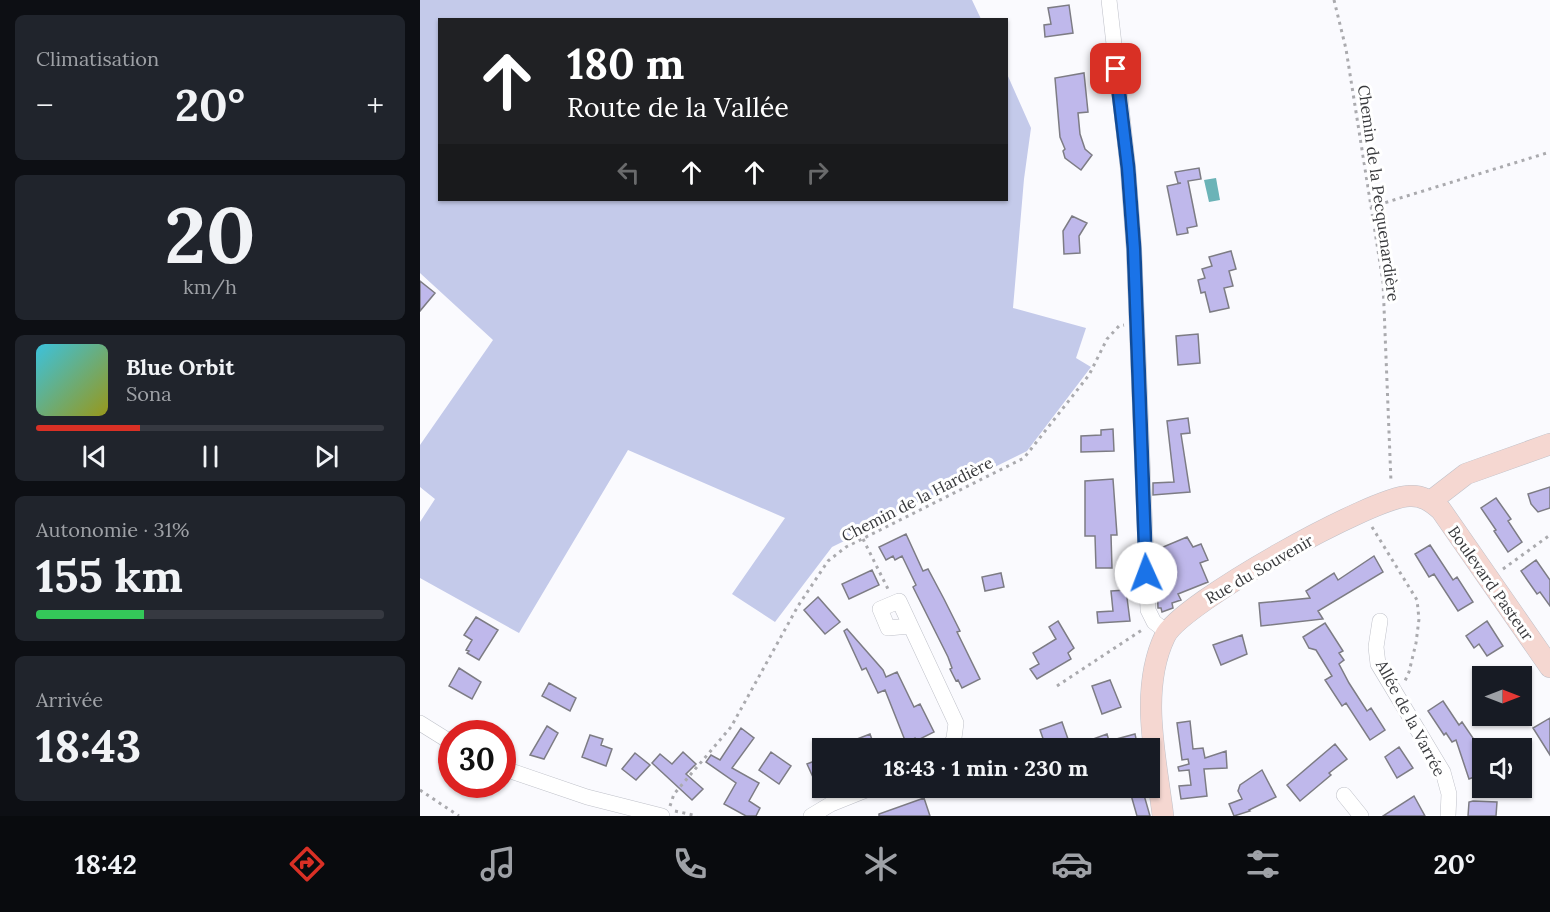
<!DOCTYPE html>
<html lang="fr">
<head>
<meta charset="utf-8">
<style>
	:root { --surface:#171b24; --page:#20242c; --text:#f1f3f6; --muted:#9ea1a6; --line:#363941; --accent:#d93025 }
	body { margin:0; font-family:Lora,serif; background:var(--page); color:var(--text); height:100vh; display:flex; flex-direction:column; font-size:22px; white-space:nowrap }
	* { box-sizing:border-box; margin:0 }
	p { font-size:20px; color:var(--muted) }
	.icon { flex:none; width:33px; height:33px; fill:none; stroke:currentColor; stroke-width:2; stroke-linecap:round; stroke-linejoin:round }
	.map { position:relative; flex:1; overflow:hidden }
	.sheet { display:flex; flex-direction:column; gap:15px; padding:15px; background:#0d0f14; width:420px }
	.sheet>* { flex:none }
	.guide { position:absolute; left:18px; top:18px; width:570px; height:183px; border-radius:0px; box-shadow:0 2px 4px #0004; background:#202124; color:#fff; overflow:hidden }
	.needle { width:39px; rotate:90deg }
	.buttons { position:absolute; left:1052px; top:666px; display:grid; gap:12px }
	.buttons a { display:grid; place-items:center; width:60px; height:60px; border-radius:0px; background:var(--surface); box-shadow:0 2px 4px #0004; font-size:30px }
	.speed { position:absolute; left:18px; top:720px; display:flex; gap:12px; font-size:30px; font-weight:700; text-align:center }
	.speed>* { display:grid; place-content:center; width:78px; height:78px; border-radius:50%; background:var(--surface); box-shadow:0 2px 4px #0004; line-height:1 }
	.speed .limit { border:9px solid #d22; background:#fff; color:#111 }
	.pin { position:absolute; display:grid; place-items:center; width:51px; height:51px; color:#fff; margin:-26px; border-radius:12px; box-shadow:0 3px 9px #0006 }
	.me { position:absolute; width:66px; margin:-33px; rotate:358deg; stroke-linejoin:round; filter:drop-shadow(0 0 4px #0008) }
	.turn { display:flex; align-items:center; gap:21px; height:126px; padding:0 30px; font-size:27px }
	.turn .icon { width:78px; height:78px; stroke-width:2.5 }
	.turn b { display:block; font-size:42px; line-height:51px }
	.lanes { display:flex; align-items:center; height:57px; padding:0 30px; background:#0003; justify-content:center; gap:30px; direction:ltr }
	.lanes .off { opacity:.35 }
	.big { font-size:45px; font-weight:700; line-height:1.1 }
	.sheet .tile { flex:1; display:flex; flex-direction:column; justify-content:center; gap:9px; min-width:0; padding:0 21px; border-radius:9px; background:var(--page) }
	.sheet .dial { align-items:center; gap:0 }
	.dial b { font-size:78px; line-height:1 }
	.song { display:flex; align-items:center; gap:18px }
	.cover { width:72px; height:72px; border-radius:9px; background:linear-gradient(135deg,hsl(190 70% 55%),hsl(60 70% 35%)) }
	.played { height:6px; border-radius:3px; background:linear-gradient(90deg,var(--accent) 30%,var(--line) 30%) }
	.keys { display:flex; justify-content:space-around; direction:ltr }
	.heat { display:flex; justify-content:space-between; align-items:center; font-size:33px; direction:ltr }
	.charge { height:9px; border-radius:4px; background:linear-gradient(90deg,#34c759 31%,var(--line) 0) }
	.trip { position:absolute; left:392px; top:738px; width:348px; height:60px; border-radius:0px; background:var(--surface); box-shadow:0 2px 4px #0004; font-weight:700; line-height:60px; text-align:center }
	.tab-bar { display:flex; height:96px; justify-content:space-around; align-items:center; background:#090b0e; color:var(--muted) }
	.tab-bar .icon { width:42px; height:42px }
	.tab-bar .on { color:var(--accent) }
	.tab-bar b { font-size:27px; color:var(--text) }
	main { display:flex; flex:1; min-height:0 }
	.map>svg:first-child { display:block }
	.green { fill:#c4caea }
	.water { fill:#6bb3b7 }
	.building { fill:#bfb8eb; stroke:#7d7c84; stroke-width:1.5 }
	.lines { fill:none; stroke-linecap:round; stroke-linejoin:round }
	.street-casing { stroke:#bfc1c9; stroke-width:16 }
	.secondary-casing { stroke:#bfc1c9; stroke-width:22 }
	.path { stroke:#aaaaae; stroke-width:3; stroke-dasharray:3 4.5; stroke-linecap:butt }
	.street { stroke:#fff; stroke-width:15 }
	.secondary { stroke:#f5d7d1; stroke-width:21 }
	.route-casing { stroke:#114b97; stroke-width:15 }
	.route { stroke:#1a73e8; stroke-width:10 }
	.labels { text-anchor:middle; stroke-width:6; stroke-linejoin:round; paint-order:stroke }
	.street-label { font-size:16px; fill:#393a3d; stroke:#fff }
</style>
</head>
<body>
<main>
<section class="sheet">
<div class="tile"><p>Climatisation</p>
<div class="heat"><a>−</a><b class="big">20°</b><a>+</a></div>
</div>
<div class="tile dial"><b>20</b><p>km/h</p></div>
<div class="tile">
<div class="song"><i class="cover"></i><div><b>Blue Orbit</b><p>Sona</p></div></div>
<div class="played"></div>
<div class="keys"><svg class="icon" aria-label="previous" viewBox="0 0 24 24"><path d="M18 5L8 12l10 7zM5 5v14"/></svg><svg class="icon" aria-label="pause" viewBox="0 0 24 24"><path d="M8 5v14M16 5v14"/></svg><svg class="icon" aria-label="next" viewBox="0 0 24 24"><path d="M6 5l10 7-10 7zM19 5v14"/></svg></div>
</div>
<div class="tile"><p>Autonomie · 31%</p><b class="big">155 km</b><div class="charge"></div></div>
<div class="tile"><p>Arrivée</p><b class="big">18:43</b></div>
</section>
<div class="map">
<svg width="1130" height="816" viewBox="0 0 1130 816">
	<rect width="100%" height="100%" fill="#fafafe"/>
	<path class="green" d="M0,0H552L561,19L20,20V200H586L587,74L611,128L604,179L593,308L666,328L656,358L671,367L607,451L412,547L355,622L312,594L365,518L208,450L99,633L0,578V522L15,499L0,487V445L73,340L0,273Z"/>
	<path class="water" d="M796,178L800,200L789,202L784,180Z"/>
	<path class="building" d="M649,5L653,33L625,37L624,25L631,24L628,8Z
		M664,73L668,112L658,113L660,134L665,149L672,155L661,170L645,158L643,151L645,149L640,137L635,78Z
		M779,168L781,179L768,181L777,226L767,228L768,233L757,235L747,186L761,183H758L755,172Z
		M652,216L667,223L659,236L660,253L644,254L643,231Z
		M811,251L816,269L809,271L813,286L804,288L809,308L790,312L785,292L781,293L778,280L785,278L782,269L792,266L789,257Z
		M0,281L15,293L0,311Z
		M778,334L780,363L758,365L756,336Z
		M768,418L770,433L761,434L770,492L733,495V483L754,482L747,421Z
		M693,429L694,451L661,452V436L681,435V430Z
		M693,479L697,535H691L692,568H676L675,536H665V481Z
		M1130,487V508L1118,512L1111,504L1108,494Z
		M1076,498L1091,519L1088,521L1102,542L1088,552L1074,531L1076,530L1061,508Z
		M486,534L503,571L508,569L524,599L540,631L537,632L560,679L542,688L538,680L536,681L530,669L532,668L528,657L493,587L496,585L482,556L475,560L473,556L466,560L459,547Z
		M767,537L773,547L781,544L788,560L780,563L788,582L758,594L761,600L752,603L753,608L742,612L741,608H738L736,550Z
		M1010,545L1033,580L1037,577L1053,602L1038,611L1014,574L1009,577L995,554Z
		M954,556L963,572L898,611L903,619L841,626L839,603L890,598L886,591L914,573L918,580Z
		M1116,560L1130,580V606L1120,592L1117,594L1101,571Z
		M452,570L459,585L429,599L422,584Z
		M581,573L584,587L565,591L562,577Z
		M706,590L710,621L678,623L677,612L693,611L691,591Z
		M398,597L420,622L405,634L384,610Z
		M56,617L78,630L59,660L47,653L49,651L46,650L52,640L44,635Z
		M638,621L654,648L648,653L651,659L617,679L610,669L619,664L613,653L636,639L629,627Z
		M1067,621L1083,646L1067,656L1059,644L1054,648L1046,636Z
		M905,623L923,651L919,653L924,660L919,664L929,683L947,711L951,708L965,730L950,740L926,703L922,706L905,680L912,676L896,650L889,648L883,637Z
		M427,629L463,670L466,677L477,672L494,707L500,704L514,732L496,741L495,738L486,743L465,690L458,693L446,668L442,670L424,631Z
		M822,635L827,654L801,665L793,645Z
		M39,668L61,682L52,699L29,686Z
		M690,680L701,707L682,714L672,686Z
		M129,683L156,698L150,711L122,696Z
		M1023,701L1039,725L1042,722L1055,741L1062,761V774L1049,779L1036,740L1032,742L1026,733L1024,735L1008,711Z
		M1130,718V755L1113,728Z
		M770,721L773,749L783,748L785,758L806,751L807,768L784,769L787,796L761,799L759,786L771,785L769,770L759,771L758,767L769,764L768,759L762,760L757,723Z
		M642,722L648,739L626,747L620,730Z
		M127,726L138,733L124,759L110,755Z
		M321,728L334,738L312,768L339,783L329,801L340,808L336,816H326L304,804L316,783L286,762L291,755L300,760Z
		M450,734L455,748H414Z
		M687,734L689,741L715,734L718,748H651V747Z
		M170,735L183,739L181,745L192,749L186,766L162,757Z
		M915,744L927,759L909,773L911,775L880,801L867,785Z
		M979,747L993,768L977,778L965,757Z
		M263,752L276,764L266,774L283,789L272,800L232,763L240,754L252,764Z
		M351,752L371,766L359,784L339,770Z
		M215,753L230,765L216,780L202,769Z
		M402,758V797L387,764Z
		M842,770L856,797L829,810L830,811L814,816L809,804L822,799L818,791L820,785Z
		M709,788H722L730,816H717Z
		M994,796L1005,816H963Z
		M504,798L510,816H459V814Z
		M1053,801L1077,802L1076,816H1048L1049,802Z"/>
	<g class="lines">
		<defs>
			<path id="street" d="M689,0L708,168L714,249L728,610L734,622L747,632
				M960,621L956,647L958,664L1023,772L1029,794L1028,816
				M490,626L468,628L460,609L479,601L536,723L534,738L530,748
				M0,723L32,743
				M82,768L167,797L242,816
				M924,795L941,816
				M391,816L411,804L451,788"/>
			<path id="secondary" d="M1011,501L1046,474L1130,444
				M743,816C736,758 719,690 745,636C761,603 952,497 989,496C1002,495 1011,501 1021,510L1130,667"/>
		</defs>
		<use href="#street" class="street-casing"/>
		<use href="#secondary" class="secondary-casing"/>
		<path class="path" d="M914,0L926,49L963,282L971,482
			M951,207L1130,152
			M952,527L997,600L999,619L996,643L989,672L984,683
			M443,539L469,591
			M1083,569L1130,535
			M637,686L722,630
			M0,790L39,816
			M250,806L254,794L311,727L378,606L408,561L426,547L604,458L669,375L687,339L699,326L704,325
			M255,811L277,816"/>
		<use href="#street" class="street"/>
		<use href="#secondary" class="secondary"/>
	</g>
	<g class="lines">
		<defs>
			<path id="route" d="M696,69L708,168L714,249L726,573"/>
		</defs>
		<use href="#route" class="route-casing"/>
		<use href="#route" class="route"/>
	</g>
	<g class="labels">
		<g class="street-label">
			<text transform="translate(959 193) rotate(82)" y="6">Chemin de la Pecquenardière</text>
			<text transform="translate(497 499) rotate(-27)" y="6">Chemin de la Hardière</text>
			<text transform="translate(839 569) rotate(-30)" y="6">Rue du Souvenir</text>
			<text transform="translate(1071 583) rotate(55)" y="6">Boulevard Pasteur</text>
			<text transform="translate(991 718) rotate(62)" y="6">Allée de la Varrée</text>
		</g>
	</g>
</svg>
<div class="buttons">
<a><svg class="needle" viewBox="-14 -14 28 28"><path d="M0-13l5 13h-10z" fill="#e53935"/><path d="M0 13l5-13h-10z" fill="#9ea1a6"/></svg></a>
<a><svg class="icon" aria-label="sound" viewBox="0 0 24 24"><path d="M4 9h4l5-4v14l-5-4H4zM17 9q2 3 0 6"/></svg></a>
</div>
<div class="speed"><div class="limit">30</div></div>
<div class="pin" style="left:696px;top:69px;background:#d93025"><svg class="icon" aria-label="arrive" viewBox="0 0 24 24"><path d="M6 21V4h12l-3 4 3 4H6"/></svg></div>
<svg class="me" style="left:726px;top:573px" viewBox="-20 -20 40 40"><circle r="19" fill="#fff"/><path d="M0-13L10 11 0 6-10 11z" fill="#1a73e8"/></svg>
<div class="trip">18:43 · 1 min · 230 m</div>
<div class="guide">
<div class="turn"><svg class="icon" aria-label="ahead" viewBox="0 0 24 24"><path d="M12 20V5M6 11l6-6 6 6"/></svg><div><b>180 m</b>Route de la Vallée</div></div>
<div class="lanes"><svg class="icon off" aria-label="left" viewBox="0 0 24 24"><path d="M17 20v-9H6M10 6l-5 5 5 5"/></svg><svg class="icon" aria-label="ahead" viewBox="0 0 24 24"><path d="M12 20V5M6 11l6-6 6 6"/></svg><svg class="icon" aria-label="ahead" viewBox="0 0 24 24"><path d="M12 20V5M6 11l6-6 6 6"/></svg><svg class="icon off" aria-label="right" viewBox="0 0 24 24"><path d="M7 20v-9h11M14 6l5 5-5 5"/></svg></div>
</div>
</div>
</main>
<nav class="tab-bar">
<b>18:42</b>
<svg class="icon on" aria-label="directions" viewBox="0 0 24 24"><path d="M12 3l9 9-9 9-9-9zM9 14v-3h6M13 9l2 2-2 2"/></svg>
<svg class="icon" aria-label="music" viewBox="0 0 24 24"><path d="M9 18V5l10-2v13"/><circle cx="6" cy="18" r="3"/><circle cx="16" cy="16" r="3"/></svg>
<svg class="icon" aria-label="phone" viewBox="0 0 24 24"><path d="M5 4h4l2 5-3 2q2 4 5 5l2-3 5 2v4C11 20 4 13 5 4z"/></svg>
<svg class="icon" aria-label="climate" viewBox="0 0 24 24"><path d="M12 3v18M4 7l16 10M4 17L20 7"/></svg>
<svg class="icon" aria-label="car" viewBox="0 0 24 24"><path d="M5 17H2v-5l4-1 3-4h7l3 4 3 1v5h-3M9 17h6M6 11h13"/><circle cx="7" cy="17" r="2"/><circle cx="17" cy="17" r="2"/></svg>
<svg class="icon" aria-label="filters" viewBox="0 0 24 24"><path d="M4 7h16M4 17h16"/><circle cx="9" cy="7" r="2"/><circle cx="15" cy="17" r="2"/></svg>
<b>20°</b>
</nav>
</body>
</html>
